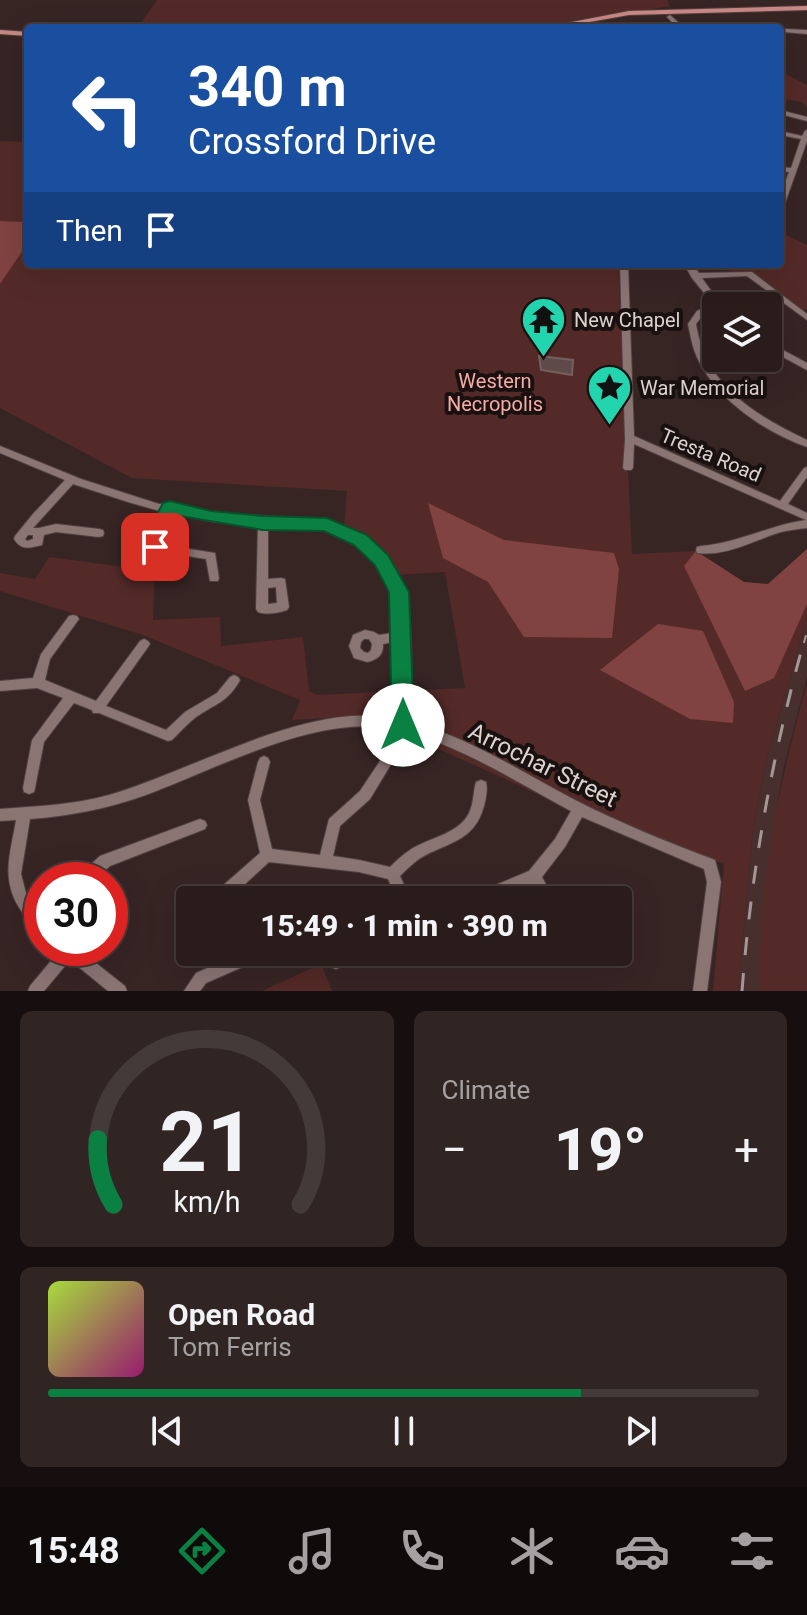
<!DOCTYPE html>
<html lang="en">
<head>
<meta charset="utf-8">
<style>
	:root { --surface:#291c1b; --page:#312524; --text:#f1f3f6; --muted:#a5a1a3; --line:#453a3a; --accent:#0b8043 }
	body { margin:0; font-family:Roboto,sans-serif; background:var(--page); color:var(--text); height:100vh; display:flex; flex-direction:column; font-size:30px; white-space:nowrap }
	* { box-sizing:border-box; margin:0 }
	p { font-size:26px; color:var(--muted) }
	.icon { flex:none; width:44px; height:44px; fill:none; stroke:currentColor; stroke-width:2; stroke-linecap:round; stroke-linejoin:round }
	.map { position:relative; height:991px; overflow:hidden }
	.side { display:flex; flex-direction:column; gap:20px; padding:20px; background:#170f0f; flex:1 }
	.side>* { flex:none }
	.hud { position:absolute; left:24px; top:24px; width:760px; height:244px; border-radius:8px; box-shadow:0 8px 32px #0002,0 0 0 2px var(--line); background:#1a4fa0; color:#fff; overflow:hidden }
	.fabs { position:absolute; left:702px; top:292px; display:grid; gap:16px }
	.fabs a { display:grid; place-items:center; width:80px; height:80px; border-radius:8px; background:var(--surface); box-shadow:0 8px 32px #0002,0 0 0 2px var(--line); font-size:40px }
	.speed { position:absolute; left:24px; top:862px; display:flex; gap:16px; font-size:40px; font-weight:700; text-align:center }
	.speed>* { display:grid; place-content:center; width:104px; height:104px; border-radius:50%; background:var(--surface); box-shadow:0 8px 32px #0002,0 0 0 2px var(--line); line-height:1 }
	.speed .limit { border:12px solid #d22; background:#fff; color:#111 }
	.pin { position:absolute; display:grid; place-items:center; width:68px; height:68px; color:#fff; margin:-34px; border-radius:16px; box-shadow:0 4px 12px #0006 }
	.me { position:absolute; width:88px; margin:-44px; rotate:0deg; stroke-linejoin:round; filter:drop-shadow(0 0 6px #0008) }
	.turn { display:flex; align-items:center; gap:28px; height:168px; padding:0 32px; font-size:36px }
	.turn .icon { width:104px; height:104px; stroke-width:2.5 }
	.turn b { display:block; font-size:56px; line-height:68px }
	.then { display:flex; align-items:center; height:76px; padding:0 32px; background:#0003; gap:16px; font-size:30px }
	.big { font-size:60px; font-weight:800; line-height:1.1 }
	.side .widget { flex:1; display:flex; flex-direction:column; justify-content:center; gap:12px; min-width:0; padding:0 28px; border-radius:12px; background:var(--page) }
	.side .dial { align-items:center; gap:0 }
	.dial svg { height:208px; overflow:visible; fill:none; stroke:var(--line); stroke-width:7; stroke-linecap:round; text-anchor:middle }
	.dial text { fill:var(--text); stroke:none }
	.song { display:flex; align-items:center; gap:24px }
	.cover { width:96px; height:96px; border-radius:12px; background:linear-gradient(135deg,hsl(80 70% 55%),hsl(320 70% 35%)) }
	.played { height:8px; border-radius:4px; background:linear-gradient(90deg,var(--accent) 75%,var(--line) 75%) }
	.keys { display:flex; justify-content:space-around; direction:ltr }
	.heat { display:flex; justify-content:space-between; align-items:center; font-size:44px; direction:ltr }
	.side .tiles { flex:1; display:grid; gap:20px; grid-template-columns:1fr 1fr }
	.widget:last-child { grid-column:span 2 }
	.trip { position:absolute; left:176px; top:886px; width:456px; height:80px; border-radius:8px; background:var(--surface); box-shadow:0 8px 32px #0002,0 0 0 2px var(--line); font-weight:800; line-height:80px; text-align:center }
	.dock { display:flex; height:128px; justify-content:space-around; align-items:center; background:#100b0b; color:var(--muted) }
	.dock .icon { width:56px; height:56px }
	.dock .current { color:var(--accent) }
	.dock b { font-size:36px; color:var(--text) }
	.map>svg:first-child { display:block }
	.built { fill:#472f2d }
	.green { fill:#532a28 }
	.forest { fill:#804341 }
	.building { fill:#5e4b49; stroke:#735f5d; stroke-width:2 }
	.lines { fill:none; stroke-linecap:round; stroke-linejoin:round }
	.minor-casing { stroke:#504140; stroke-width:2 }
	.major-casing { stroke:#504140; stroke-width:2 }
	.minor { fill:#8a7573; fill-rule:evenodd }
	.major { fill:#ca8884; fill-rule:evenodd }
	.rail-far1 { stroke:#a59796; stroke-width:2; stroke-dasharray:8 8; stroke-linecap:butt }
	.rail { stroke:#a59796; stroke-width:3; stroke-dasharray:18 18; stroke-linecap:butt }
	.route { fill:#0b8043; stroke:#07532c; stroke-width:2 }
	.labels { text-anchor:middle; stroke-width:8; stroke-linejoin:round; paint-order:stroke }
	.poi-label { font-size:20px; fill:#ded2d1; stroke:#191110; text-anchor:start }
	.park-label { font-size:20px; fill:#f8aba6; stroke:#191110 }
	.street-label { font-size:20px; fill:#ded2d1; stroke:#191110 }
	.near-street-label { font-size:24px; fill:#ded2d1; stroke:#191110 }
</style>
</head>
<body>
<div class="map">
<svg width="807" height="991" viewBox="0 0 807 991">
	<rect width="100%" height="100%" fill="#372524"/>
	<path class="built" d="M807,621V677L783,770L768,866L760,991H738L753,828L769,749Z"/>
	<path class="green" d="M157,0H667L670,6L542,28H137Z
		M780,71L807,85V108L802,102L784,99L780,91Z
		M0,141L28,142V222L0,221Z
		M780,232L807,245V309L803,311C778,293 763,271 729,271L727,264H780Z
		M28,243V264H618L632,554L696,551L744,582L768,584L807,549V621L769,749L753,828L738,991H713L724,863L668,853L410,736L388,721L341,717L292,720L300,700L143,635L0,591V573L35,579L49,557L155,571L153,620L220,617L221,646L303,637L309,691L317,695L465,688L445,572L396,575L375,545L344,527L347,491L132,478L0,408V284Z
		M807,683V991H760C757,887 779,783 807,683Z
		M321,964L332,991H262Z"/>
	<path class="forest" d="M0,221L28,222V243L0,284Z
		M428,503L504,540L614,553L619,569L612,638L524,637L488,582L443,558Z
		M807,549V604L774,678L745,691L684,566L696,551L744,582L768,584Z
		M658,624L703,631L734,702L733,723L690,719L600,670Z"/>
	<path class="building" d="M539,356L573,360L572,375L541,370Z"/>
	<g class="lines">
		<defs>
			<path id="minor" d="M670,15L681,25L709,23L712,25L709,27L678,28L667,17Z
				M786,29L807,30V34L784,32V30Z
				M780,110L807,117V121L780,114Z
				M807,130V141L784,206L780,208V196L789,172L780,171V167L791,168L801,139L780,135V131L802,136L805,131Z
				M620,264H628L634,436L780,501L804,468L807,467V477L788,504L807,513V528C798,529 789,530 781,532C754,540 726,557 697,553L696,550L697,547L701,546C738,543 770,525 806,520L634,444L633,468L631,470H625L623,468L625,440Z
				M684,264H692L699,273L752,272L807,314V320L747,276L702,278L722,306H716V309L703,315L696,324C699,339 702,352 710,365C731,401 771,423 807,440V447C767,433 722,403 701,365C693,352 691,338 688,324L697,311L713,304L692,278Z
				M768,342L807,363V370L768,349Z
				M0,446L81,479L159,504H170L175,507C221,517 263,514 309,519C335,521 357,530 375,547C423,593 410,663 409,722C468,736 521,772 575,800C620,823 667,842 715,860L721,882L707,991H693L707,882L704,869L582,817L565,847L542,877L554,900H540L531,884L493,900H470L472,895L529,871L555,839L571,811C514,781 458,743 394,729C316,713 215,770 143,796C106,809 69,816 30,819L21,874L26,893L42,914V932C33,927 26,918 20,909C0,878 11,852 16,820L0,821V809C36,806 74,805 109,795C193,771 311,699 397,719L399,641L383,644C384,655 377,660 367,662L354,658L349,646L353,635L365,630L374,632L379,635L399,632C399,617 398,603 393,589C382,560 354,535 325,528L268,524V579L281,578L285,579L289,607L287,610C279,613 266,615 258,612L256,609L258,524L215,522L172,514L166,524L167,526L163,529L156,542L158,544L215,553L219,578L218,581H210L206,559L155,551C153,550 132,537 131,536L137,523L148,518L158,521L163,512L128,502L73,484L33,528H39L56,524L99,529L103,530L104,533L103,536L99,537L56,532L44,535L42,545C29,548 22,551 14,539L15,536L33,514L65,480L0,453ZM149,526L154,527L149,537L142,534L145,528ZM28,535H33V539L27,541L25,539ZM276,587L277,603L268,604V588ZM364,639H369L372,644L371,650L368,653L364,652L360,648L361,642Z
				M73,615L77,616L79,619L50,659L45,680L96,701L140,641L144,639L148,641L150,644L148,647L106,706L166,730L185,712L217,693L230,677L234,675L238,677L240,680C228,702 215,704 196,717C187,724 180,732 172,740L168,741L99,713H93L92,710L74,703L44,742L35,788L34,792L29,794L24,792L23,788L32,740L63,698L37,688L0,691V681L33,678L41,654L69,616Z
				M264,756L268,758L270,762L260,800L272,849L320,855L329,819L360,791L382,758L386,756L390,758L392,762L390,766L370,799L340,826L333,856L359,860L390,867C396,861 402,855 410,850C428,838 459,834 469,813C474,803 473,792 476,782L481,780L486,782C488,790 486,798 484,806C474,843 446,842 419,859C412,864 406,870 400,876L411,900H397L388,879L359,872L269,862L230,898L225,900L220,898L218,893L220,888L260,853L248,800L258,762L260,758Z
				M200,819L205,821L207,825L205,829L110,866L94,880H77L79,875L100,856Z
				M59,948H77L125,986L127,991H108L70,960L44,991H28L30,986L60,950Z
				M342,952H365L363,957L336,969L331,967L329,962L331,957Z
				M242,953L247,955L249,960L247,965L206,983L200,991H184L196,973Z"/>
			<path id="major" d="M807,6V10L629,15L555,28H541L629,11Z
				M0,30L28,32V36L0,34Z"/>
		</defs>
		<use href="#minor" class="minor-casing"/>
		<use href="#major" class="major-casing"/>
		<use href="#minor" class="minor"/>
		<use href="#major" class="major"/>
		<path class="rail-far1" d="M804,643L807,631"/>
		<path class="rail" d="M742,991C751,872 772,756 804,641"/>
	</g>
	<path class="route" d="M170,501L211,511L263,516L327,518L367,535L388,555L409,592L414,725L411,732H395L392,725L389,592L375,565L354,545L324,531L263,530L175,515L161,542L164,547L161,552H148L142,542L163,503Z"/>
	<defs>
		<symbol id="temple-pin" viewBox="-11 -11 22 30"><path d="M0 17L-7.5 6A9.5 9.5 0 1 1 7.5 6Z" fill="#22d5af" stroke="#191110"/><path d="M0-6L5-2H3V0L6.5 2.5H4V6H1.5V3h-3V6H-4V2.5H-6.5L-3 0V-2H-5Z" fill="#111"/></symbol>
		<symbol id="sight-pin" viewBox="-11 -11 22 30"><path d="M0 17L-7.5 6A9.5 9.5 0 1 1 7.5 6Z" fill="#22d5af" stroke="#191110"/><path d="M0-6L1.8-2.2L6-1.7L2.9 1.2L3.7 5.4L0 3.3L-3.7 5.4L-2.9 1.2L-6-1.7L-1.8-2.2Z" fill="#111"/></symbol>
	</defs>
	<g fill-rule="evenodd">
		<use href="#temple-pin" x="518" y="294" width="51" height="69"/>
		<use href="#sight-pin" x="584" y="362" width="51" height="69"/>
	</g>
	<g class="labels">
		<g class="poi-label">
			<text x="574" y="327">New Chapel</text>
			<text x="640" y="395">War Memorial</text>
		</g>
		<g class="park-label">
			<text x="495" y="388">Western<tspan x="495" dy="23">Necropolis</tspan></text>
		</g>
		<g class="street-label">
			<text transform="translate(711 455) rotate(23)" y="7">Tresta Road</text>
		</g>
		<g class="near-street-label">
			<text transform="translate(543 765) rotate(26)" y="8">Arrochar Street</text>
		</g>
	</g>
</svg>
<div class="fabs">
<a><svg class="icon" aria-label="layers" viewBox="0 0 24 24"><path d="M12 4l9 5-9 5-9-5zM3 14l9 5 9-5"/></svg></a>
</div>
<div class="speed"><div class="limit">30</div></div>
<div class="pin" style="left:155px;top:547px;background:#d93025"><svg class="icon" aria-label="arrive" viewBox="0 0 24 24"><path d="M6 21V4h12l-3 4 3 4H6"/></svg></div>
<svg class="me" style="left:403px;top:725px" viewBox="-20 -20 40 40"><circle r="19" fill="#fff"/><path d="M0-13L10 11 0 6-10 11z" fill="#0b8043"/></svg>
<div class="trip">15:49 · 1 min · 390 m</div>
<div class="hud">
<div class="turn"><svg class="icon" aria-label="left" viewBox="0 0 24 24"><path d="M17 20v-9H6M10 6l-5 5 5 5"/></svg><div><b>340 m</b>Crossford Drive</div></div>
<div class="then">Then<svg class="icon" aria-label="arrive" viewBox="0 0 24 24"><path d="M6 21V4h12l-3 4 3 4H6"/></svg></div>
</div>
</div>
<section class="side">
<div class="tiles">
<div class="widget dial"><svg viewBox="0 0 100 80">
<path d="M14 69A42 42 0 1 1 86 69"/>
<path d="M14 69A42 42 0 0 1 8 44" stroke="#0b8043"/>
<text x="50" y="56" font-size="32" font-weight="700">21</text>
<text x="50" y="72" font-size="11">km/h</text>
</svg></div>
<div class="widget"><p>Climate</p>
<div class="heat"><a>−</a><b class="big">19°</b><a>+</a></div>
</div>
<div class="widget">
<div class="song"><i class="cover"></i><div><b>Open Road</b><p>Tom Ferris</p></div></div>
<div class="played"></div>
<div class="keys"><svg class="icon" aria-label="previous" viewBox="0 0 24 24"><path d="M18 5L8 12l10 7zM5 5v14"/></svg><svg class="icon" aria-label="pause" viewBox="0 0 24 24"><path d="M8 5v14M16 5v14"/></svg><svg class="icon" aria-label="next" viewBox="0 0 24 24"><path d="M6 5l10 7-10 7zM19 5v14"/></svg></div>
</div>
</div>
</section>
<nav class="dock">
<b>15:48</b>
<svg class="icon current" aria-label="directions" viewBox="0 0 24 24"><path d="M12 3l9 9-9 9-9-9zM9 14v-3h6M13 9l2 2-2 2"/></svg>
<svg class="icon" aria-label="music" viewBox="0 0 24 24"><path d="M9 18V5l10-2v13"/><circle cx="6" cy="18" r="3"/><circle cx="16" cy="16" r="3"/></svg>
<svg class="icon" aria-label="phone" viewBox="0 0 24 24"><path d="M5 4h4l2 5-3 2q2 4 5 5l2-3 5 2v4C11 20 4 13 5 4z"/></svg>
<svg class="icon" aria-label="climate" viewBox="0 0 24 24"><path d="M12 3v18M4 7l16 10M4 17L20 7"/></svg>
<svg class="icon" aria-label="car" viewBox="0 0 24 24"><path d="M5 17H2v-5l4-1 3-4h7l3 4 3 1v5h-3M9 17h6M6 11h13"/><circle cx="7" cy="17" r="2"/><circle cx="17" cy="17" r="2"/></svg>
<svg class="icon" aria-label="filters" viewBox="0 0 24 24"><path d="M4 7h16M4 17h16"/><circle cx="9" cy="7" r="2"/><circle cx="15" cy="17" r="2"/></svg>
</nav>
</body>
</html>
